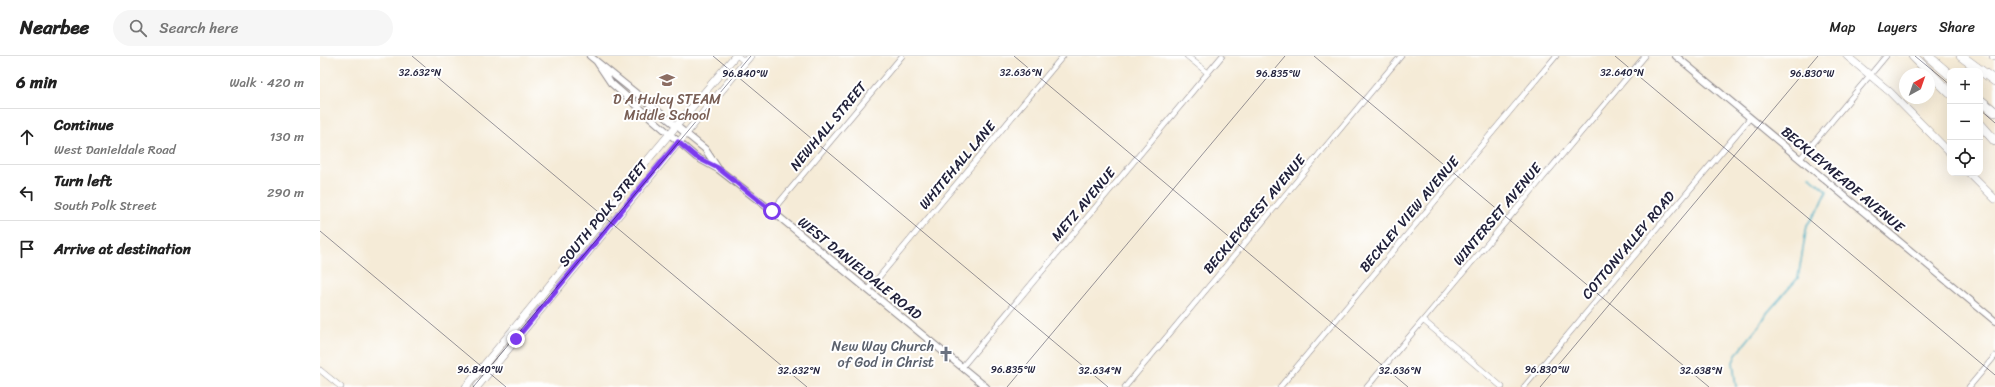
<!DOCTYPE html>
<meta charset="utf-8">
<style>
body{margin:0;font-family:Sriracha,sans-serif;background:#f6f6f6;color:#222}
.controls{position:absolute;right:12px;top:12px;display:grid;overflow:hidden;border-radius:8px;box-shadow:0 4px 16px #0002}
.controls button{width:36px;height:36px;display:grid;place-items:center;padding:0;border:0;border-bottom:1px solid #e0e0e0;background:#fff;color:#222;font:20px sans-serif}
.compass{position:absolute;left:1579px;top:12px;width:36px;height:36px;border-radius:50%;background:#fff;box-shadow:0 4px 16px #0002;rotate:40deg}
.stop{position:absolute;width:12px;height:12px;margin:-9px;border:3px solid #7c3aed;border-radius:50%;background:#fff}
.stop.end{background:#7c3aed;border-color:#fff;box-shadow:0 1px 4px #0008}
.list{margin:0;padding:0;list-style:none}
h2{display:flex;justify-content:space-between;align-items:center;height:52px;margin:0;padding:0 16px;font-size:17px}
h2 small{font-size:13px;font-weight:400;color:#767676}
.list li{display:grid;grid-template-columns:26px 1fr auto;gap:12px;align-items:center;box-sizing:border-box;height:56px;padding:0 16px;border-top:1px solid #e0e0e0}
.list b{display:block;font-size:15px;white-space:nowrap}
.list p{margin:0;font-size:13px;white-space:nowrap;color:#767676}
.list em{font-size:13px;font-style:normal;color:#767676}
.icon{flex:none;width:22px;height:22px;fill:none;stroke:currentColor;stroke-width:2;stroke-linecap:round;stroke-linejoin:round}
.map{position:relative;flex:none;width:1675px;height:331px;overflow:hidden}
header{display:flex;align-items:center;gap:24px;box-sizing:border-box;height:56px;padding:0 20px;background:#fff;border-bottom:1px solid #e0e0e0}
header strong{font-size:19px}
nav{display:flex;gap:22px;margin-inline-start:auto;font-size:14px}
.search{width:280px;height:36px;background:#f6f6f6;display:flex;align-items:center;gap:10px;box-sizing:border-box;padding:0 14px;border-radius:22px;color:#767676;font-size:15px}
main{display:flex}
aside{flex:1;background:#fff}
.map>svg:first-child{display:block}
</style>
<header>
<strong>Nearbee</strong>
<div class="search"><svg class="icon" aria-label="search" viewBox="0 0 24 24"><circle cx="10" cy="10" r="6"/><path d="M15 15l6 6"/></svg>Search here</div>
<nav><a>Map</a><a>Layers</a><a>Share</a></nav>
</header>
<main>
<aside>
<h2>6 min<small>Walk · 420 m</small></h2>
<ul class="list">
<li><svg class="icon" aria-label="ahead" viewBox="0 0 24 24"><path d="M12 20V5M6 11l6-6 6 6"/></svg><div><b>Continue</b><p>West Danieldale Road</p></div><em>130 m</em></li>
<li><svg class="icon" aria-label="left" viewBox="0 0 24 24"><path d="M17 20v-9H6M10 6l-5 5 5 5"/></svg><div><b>Turn left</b><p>South Polk Street</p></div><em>290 m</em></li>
<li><svg class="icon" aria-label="arrive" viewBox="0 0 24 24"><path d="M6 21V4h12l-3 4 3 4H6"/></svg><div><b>Arrive at destination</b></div></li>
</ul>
</aside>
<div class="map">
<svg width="1675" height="331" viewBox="0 0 1675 331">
<rect width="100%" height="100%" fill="#fff"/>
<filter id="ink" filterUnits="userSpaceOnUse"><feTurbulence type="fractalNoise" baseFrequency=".025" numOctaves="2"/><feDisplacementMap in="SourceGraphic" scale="8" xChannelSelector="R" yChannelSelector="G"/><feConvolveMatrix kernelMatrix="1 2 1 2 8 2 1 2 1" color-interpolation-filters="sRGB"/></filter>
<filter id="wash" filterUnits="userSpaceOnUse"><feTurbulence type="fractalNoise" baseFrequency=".012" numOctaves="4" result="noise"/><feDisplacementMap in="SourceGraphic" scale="16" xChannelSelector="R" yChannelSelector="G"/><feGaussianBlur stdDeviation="0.9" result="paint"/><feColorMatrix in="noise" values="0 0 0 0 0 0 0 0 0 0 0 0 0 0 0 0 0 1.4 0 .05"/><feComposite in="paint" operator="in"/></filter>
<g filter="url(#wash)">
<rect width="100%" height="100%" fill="#f5ebd7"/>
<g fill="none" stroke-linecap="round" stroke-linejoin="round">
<path stroke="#3fa8bf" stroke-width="1.5" d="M1416,331L1413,306L1417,297L1440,269L1447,257L1478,222L1487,169L1500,151L1507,135L1489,120"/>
</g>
</g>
<g filter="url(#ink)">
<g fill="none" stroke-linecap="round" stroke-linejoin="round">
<defs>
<path id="minor" d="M418,0L425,6
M867,0L888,17
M1480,103L1566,0
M452,155L582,0
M549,233L743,0
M1104,265L1182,331
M642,311L902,0
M0,314L21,331
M805,331L1081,0
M960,331L1236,0
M1047,331L1325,0
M1204,331L1430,62
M1649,331L1675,300"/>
<path id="tertiary" d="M270,0L385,93L397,111
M1356,0L1675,265
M277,6L291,27L376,101L398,113L452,155L666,331"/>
<path id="secondary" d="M1527,0L1570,36L1630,97
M1649,117L1675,143
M146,331L278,170L310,125L415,0
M157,331L430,0"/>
<path id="motorway" d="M1593,0L1630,37
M1608,0L1630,19
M1641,0L1675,25
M1674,0H1675
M1660,44L1675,56
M1660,68L1675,85"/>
</defs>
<use href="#minor" stroke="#8c8689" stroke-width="6"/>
<use href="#tertiary" stroke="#8c8689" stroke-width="8"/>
<use href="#secondary" stroke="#8c8689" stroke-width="8"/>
<use href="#motorway" stroke="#8c8689" stroke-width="10"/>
<use href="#minor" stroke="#fff" stroke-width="5"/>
<use href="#tertiary" stroke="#fff" stroke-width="6"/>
<use href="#secondary" stroke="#fff" stroke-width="7"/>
<use href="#motorway" stroke="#fff" stroke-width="9"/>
</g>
</g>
<g fill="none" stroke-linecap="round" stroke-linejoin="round" filter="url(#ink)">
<path stroke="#7c3aed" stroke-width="5" d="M196,283L358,86L376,101L398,112L452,155"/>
</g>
<path fill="none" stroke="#22223b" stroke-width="1" stroke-opacity="0.45" d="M92,0L487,331M393,0L788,331M694,0L1088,331M994,0L1389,331M1295,0L1675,319M1595,0L1630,29M1660,54L1675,67M0,175L186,331M153,331L431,0M687,331L965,0M1220,331L1498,0"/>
<defs>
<symbol id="school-bare" viewBox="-9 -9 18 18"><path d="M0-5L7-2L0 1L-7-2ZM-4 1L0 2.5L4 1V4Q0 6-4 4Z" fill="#8d6e63" stroke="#fff" stroke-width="2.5" paint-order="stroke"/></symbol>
<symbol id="church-bare" viewBox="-9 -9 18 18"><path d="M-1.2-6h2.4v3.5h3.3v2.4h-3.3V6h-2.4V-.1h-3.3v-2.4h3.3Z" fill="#6b7280" stroke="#fff" stroke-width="2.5" paint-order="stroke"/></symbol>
</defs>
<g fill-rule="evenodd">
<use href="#school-bare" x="336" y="13" width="22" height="22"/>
<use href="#church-bare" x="615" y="287" width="22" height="22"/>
</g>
<g text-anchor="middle" stroke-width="4" stroke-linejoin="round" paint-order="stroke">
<g font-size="14" fill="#785e54" stroke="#fff">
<text x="347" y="48">D A Hulcy STEAM<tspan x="347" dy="16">Middle School</tspan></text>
</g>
<g font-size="14" fill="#22223b" stroke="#fff">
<text transform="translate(508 70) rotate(-50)" y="5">NEWHALL STREET</text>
<text transform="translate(637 109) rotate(-50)" y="5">WHITEHALL LANE</text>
<text transform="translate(1523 123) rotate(40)" y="5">BECKLEYMEADE AVENUE</text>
<text transform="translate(763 148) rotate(-50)" y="5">METZ AVENUE</text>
<text transform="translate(283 157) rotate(-51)" y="5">SOUTH POLK STREET</text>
<text transform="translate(934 158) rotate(-50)" y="5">BECKLEYCREST AVENUE</text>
<text transform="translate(1089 158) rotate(-50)" y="5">BECKLEY VIEW AVENUE</text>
<text transform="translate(1177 158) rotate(-50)" y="5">WINTERSET AVENUE</text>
<text transform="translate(1308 189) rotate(-50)" y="5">COTTONVALLEY ROAD</text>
<text transform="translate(540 212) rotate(39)" y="5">WEST DANIELDALE ROAD</text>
</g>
<g font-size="14" fill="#5b616d" stroke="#fff" text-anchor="end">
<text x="614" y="295">New Way Church<tspan x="614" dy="16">of God in Christ</tspan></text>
</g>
</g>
<g font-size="10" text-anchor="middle" fill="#22223b" stroke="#fff" stroke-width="4" stroke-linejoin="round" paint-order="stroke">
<text x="100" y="20">32.632°N</text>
<text x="701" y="20">32.636°N</text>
<text x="1302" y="20">32.640°N</text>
<text x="425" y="21">96.840°W</text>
<text x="958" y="21">96.835°W</text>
<text x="1492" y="21">96.830°W</text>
<text x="160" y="317">96.840°W</text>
<text x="693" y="317">96.835°W</text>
<text x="1227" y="317">96.830°W</text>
<text x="479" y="318">32.632°N</text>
<text x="780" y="318">32.634°N</text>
<text x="1080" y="318">32.636°N</text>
<text x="1381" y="318">32.638°N</text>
</g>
</svg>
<div class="controls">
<button>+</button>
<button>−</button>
<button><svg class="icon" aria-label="locate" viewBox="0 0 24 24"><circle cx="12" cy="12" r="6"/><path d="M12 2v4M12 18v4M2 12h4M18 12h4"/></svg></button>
</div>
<svg class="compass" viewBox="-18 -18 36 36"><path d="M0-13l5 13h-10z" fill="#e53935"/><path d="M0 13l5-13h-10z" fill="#767676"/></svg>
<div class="stop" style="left:452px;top:155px"></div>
<div class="stop end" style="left:196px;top:283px"></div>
</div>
</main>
